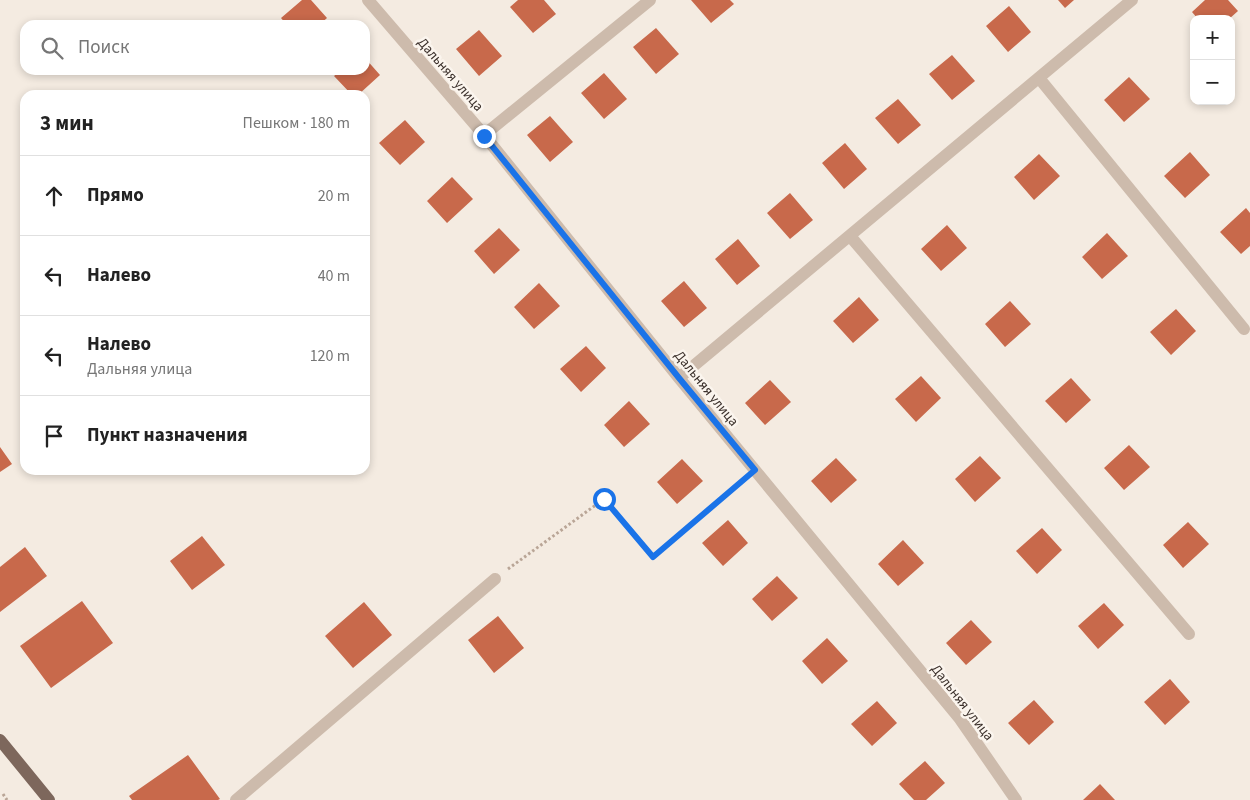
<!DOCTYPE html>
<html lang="ru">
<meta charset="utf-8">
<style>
body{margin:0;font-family:"Source Sans 3",sans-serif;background:#f2f2f2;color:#222}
.controls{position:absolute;right:15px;top:15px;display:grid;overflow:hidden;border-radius:10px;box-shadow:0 2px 8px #0003}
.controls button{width:45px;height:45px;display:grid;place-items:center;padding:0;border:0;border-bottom:1px solid #e0e0e0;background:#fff;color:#222;font:25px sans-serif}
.stop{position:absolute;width:15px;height:15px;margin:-11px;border:4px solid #1a73e8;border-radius:50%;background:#fff}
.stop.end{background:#1a73e8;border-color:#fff;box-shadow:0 1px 5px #0008}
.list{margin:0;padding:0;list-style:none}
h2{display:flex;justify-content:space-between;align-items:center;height:65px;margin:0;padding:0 20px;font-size:21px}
h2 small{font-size:16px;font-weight:400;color:#767676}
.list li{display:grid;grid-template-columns:32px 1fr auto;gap:15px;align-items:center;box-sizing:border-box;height:80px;padding:0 20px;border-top:1px solid #e0e0e0}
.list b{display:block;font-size:19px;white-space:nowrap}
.list p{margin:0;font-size:16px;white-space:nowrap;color:#767676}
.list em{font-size:16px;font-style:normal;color:#767676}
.icon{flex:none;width:28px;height:28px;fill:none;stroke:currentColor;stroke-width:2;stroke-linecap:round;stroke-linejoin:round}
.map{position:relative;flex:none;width:1250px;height:800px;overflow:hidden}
.search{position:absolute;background:#fff;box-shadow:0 2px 8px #0003;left:20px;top:20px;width:350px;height:55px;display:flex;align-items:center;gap:12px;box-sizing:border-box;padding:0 18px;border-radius:15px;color:#767676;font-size:19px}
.panel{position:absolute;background:#fff;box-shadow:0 2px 8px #0003;left:20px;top:90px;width:350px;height:385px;border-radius:15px}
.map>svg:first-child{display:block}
</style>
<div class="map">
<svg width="1250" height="800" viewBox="0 0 1250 800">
<rect width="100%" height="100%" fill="#f4ebe1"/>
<path fill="#c8694b" d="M302,0H311L327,18L319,25H287L281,18Z
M518,0H544L556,14L533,33L510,7Z
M691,0H730L734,4L711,23Z
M1058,0H1074L1065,8Z
M1205,0H1228L1238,11L1229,19H1198L1192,12Z
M1009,6L1031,32L1008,52L986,26Z
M656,28L679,54L656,74L633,47Z
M479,30L502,56L479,76L456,49Z
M952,55L975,81L952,100L929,74Z
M365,58L380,75L358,95H352L334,76L341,70H365Z
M604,73L627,99L604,119L581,93Z
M1129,77L1150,99L1124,122L1104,100Z
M898,99L921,125L898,144L875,118Z
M550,116L573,142L550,162L527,135Z
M405,120L425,142L400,165L379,143Z
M845,143L867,169L844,189L822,163Z
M1190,152L1210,175L1185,198L1164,176Z
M1039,154L1060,176L1034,200L1014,177Z
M452,177L473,199L447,223L427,201Z
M790,193L813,220L790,239L767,213Z
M1246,208L1250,213V246L1241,254L1220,232Z
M947,225L967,248L941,271L921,249Z
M499,228L520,250L494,274L474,251Z
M1107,233L1128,256L1102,279L1082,257Z
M738,239L760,266L737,285L715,259Z
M684,281L707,308L684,327L661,301Z
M539,283L560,306L534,329L514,307Z
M859,297L879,320L853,343L833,321Z
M1010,301L1031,324L1005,347L985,324Z
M1176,309L1196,331L1171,355L1150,332Z
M586,346L606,368L581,392L560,369Z
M921,376L941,398L916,422L895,399Z
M1071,378L1091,400L1066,423L1045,401Z
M770,380L791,402L765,425L745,403Z
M629,401L650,424L624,447L604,425Z
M1129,445L1150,467L1124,490L1104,468Z
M0,447L12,464L0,472Z
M980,456L1001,478L975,502L955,479Z
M836,458L857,480L831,503L811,481Z
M682,459L703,481L677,504L657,482Z
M728,520L748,543L723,566L702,543Z
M1188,522L1209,544L1183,568L1163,545Z
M1042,528L1062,550L1037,574L1016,551Z
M202,536L225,565L192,590L170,561Z
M903,540L924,563L898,586L878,564Z
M25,547L47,576L0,612V567Z
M777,576L798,598L772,621L752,599Z
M82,601L113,643L51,688L20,646Z
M364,602L392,635L353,668L325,636Z
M1104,603L1124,625L1098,649L1078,626Z
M498,616L524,648L494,673L468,640Z
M971,620L992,642L966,665L946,643Z
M827,638L848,661L822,684L802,661Z
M1170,679L1190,702L1165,725L1144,702Z
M1034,700L1054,722L1029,745L1008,723Z
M877,701L897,723L872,746L851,724Z
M188,755L220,799L218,800H132L129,796Z
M925,761L945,783L926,800H914L899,784Z
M1100,784L1115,800H1083Z"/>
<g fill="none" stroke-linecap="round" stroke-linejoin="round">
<path stroke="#b9a596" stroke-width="3" stroke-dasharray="2.5 2.5" stroke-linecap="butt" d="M508,569L604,499L653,557L741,481
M3,794L7,800"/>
<path stroke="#cdbbac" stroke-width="12" d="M368,0L484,135L679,378L960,719L1016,800
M1039,78L1244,329
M484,135L650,0
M850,236L1189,634
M679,378L1132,0
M236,800L495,579"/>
<path stroke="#7d675c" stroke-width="12" d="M0,740L49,800"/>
</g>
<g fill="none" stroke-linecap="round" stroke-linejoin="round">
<path stroke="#1a73e8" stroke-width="6" d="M484,136L679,378L755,470L653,557L604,499"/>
</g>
<g text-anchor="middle" stroke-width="5" stroke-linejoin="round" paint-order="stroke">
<g font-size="14" fill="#3b302b" stroke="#fbf5ee">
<text transform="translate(451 74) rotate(49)" y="5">Дальняя улица</text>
<text transform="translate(707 388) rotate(51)" y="5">Дальняя улица</text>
<text transform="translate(963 702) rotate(52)" y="5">Дальняя улица</text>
</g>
</g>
</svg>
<div class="controls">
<button>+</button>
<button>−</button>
</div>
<div class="stop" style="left:604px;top:499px"></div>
<div class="stop end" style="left:484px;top:136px"></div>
<div class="search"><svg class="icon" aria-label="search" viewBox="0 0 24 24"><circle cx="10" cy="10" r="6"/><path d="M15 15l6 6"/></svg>Поиск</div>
<section class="panel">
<h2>3 мин<small>Пешком · 180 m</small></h2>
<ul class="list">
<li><svg class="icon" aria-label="ahead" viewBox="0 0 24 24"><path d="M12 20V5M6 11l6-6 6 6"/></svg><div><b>Прямо</b></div><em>20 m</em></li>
<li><svg class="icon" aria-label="left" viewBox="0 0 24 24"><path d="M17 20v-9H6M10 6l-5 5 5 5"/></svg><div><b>Налево</b></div><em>40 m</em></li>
<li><svg class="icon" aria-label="left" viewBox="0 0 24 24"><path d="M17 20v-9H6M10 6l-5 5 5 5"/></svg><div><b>Налево</b><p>Дальняя улица</p></div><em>120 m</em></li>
<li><svg class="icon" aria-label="arrive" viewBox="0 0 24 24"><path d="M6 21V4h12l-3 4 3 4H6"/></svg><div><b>Пункт назначения</b></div></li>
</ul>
</section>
</div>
